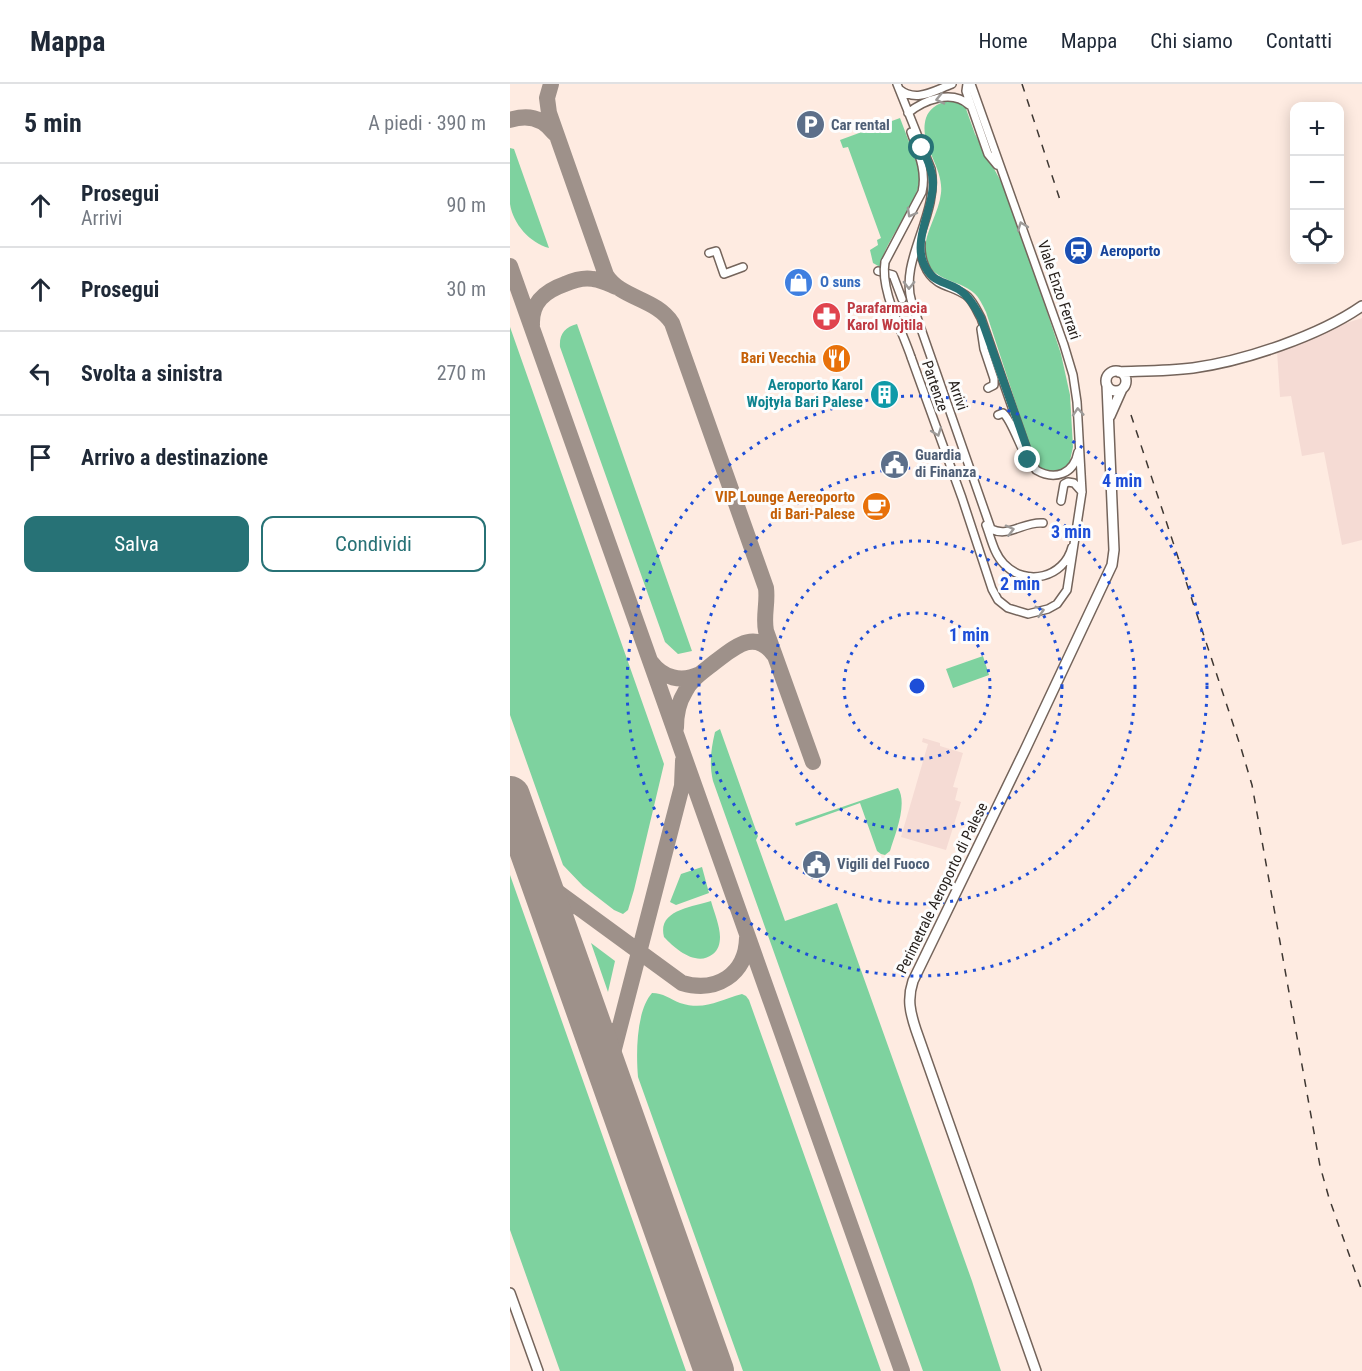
<!DOCTYPE html>
<html lang="it">
<meta charset="utf-8">
<style>
body{margin:0;font-family:"Roboto Condensed",sans-serif;background:#f2f2f3;color:#1f2937}
.controls{position:absolute;right:18px;top:18px;display:grid;overflow:hidden;border-radius:12px;box-shadow:0 3px 15px #0003}
.controls button{width:54px;height:54px;display:grid;place-items:center;padding:0;border:0;border-bottom:2px solid #e0e1e3;background:#fff;color:#1f2937;font:30px sans-serif}
.stop{position:absolute;width:18px;height:18px;margin:-14px;border:4px solid #277276;border-radius:50%;background:#fff}
.stop.end{background:#277276;border-color:#fff;box-shadow:0 2px 6px #0008}
.list{margin:0;padding:0;list-style:none}
h2{display:flex;justify-content:space-between;align-items:center;height:78px;margin:0;padding:0 24px;font-size:26px}
h2 small{font-size:20px;font-weight:400;color:#747a83}
.list li{display:grid;grid-template-columns:39px 1fr auto;gap:18px;align-items:center;box-sizing:border-box;height:84px;padding:0 24px;border-top:2px solid #e0e1e3}
.list b{display:block;font-size:22px;white-space:nowrap}
.list p{margin:0;font-size:20px;white-space:nowrap;color:#747a83}
.list em{font-size:20px;font-style:normal;color:#747a83}
.actions{display:flex;gap:12px;padding:18px 24px}
.actions a{flex:1;padding:14px 0;border:2px solid #277276;border-radius:12px;text-align:center;font-size:21px;color:#277276}
.actions .main{background:#277276;color:#fff}
.icon{flex:none;width:33px;height:33px;fill:none;stroke:currentColor;stroke-width:2;stroke-linecap:round;stroke-linejoin:round}
.map{position:relative;flex:none;width:852px;height:1287px;overflow:hidden}
header{display:flex;align-items:center;gap:36px;box-sizing:border-box;height:84px;padding:0 30px;background:#fff;border-bottom:2px solid #e0e1e3}
header strong{font-size:28px}
nav{display:flex;gap:33px;margin-inline-start:auto;font-size:21px}
main{display:flex}
aside{flex:1;background:#fff}
.map>svg:first-child{display:block}
</style>
<header>
<strong>Mappa</strong>
<nav><a>Home</a><a>Mappa</a><a>Chi siamo</a><a>Contatti</a></nav>
</header>
<main>
<aside>
<h2>5 min<small>A piedi · 390 m</small></h2>
<ul class="list">
<li><svg class="icon" aria-label="ahead" viewBox="0 0 24 24"><path d="M12 20V5M6 11l6-6 6 6"/></svg><div><b>Prosegui</b><p>Arrivi</p></div><em>90 m</em></li>
<li><svg class="icon" aria-label="ahead" viewBox="0 0 24 24"><path d="M12 20V5M6 11l6-6 6 6"/></svg><div><b>Prosegui</b></div><em>30 m</em></li>
<li><svg class="icon" aria-label="left" viewBox="0 0 24 24"><path d="M17 20v-9H6M10 6l-5 5 5 5"/></svg><div><b>Svolta a sinistra</b></div><em>270 m</em></li>
<li><svg class="icon" aria-label="arrive" viewBox="0 0 24 24"><path d="M6 21V4h12l-3 4 3 4H6"/></svg><div><b>Arrivo a destinazione</b></div></li>
</ul>
<div class="actions"><a class="main">Salva</a><a>Condividi</a></div>
</aside>
<div class="map">
<svg width="852" height="1287" viewBox="0 0 852 1287">
<rect width="100%" height="100%" fill="#feebe1"/>
<path fill="#f5dbd4" d="M852,234V456L832,461L814,368L792,372L781,312L770,313L767,267L818,245Z
M413,654L430,659V662L453,669L443,703L448,704L445,716L451,718L436,766L391,753L418,660L412,658Z"/>
<path fill="#7ed29f" d="M436,17H446L455,22L465,50L494,103L502,121L551,270L560,311L563,363L559,381L546,389L530,385L525,378L476,228C473,222 469,213 464,209C450,196 423,197 416,176C410,154 429,131 431,109C434,83 408,60 416,34C419,25 427,20 436,17Z
M390,34L410,87C411,123 377,149 370,183L363,179L360,166L368,161L367,156L371,154L338,63L333,64L330,56Z
M0,64L4,65L39,164C20,159 3,140 0,120C0,103 0,82 0,64Z
M67,240L182,567L168,570L155,558L50,263C49,250 55,243 67,240Z
M0,243L154,680L124,806L118,826L113,830L104,826L73,802L53,781L0,631Z
M473,572L479,591L443,604L436,585Z
M210,645L248,752L246,756L275,837L327,819L462,1197L491,1287H413L203,697C199,680 201,665 205,648Z
M388,704C398,720 385,750 380,767L375,771L371,770L367,767L350,719L286,742L285,739Z
M192,783L199,809L166,821L160,818L171,790Z
M0,791L176,1287H50L0,1146Z
M201,817C204,828 210,842 210,853C210,860 208,866 203,870C187,883 166,866 154,853C147,826 182,823 201,817Z
M81,859L105,877L98,908Z
M142,909C153,909 160,915 170,919C195,927 209,916 232,910L236,912L239,916L371,1287H233L128,993C126,970 126,927 142,909Z"/>
<g fill="none" stroke-linecap="round" stroke-linejoin="round">
<path stroke="#9e918a" stroke-width="16" d="M41,0L37,14L39,29L96,191C111,215 146,214 162,239L256,504C258,519 253,532 256,547L303,678
M0,36C18,30 33,34 44,49
M0,182L392,1287
M22,241C21,218 35,207 55,200C64,196 73,193 83,195C92,196 99,200 106,203
M141,578C153,594 171,599 190,590
M166,644C166,631 168,619 175,608C181,595 194,587 205,578C224,564 245,544 264,571
M25,781L30,792L42,804L172,899C206,909 236,891 237,854
M46,840C46,827 51,822 65,822
M81,941L90,951L98,952L109,944
M102,1000L100,980L103,969L172,702L173,677"/>
<path stroke="#9e918a" stroke-width="40" d="M0,712L204,1287"/>
<defs>
<path id="street" d="M387,0L421,85C430,131 388,176 402,219L481,445C499,454 514,437 533,439
M457,0L456,7L478,70L487,81
M389,5C406,19 423,7 442,0
M398,29C414,16 442,5 459,21
M411,159C410,173 415,190 428,198C438,204 449,205 458,213C464,219 467,227 471,234L519,372L526,386C545,397 564,390 568,368
M199,169L206,167L214,190L233,183
M375,178L412,108C417,87 408,68 401,48
M368,187L383,191L392,215
M471,245L474,265L484,295V301L478,304
M401,273L452,414L482,505L488,516L498,524L518,530L538,525L547,520L557,506L572,408L567,318L563,291L554,261L461,0
M488,331L493,329C501,335 510,363 517,374
M551,417L554,400L558,398L564,399L572,408
M476,441C481,454 484,470 494,480C516,503 554,494 562,463"/>
<path id="secondary" d="M596 297a10 10 0 1 1 20 0a10 10 0 1 1-20 0Z
M609,288C633,287 658,287 683,284C734,277 809,252 852,222
M600,332L612,305
M0,1209L28,1287
M526,1287L406,946C400,928 397,915 403,897L515,666L602,481L604,466L597,301"/>
</defs>
<use href="#street" stroke="#74645b" stroke-width="10"/>
<use href="#secondary" stroke="#74645b" stroke-width="12"/>
<use href="#street" stroke="#fff" stroke-width="7"/>
<use href="#secondary" stroke="#fff" stroke-width="9"/>
<path stroke="#3e3732" stroke-width="1.5" stroke-dasharray="8 8" stroke-linecap="butt" d="M512,0L551,119
M621,331L731,664L742,701L810,1082L819,1114L852,1207"/>
<defs>
<path id="street-bridge" d="M375,178C370,206 392,246 401,273"/>
</defs>
<use href="#street-bridge" stroke="#74645b" stroke-width="10" stroke-linecap="butt"/>
<use href="#street-bridge" stroke="#fff" stroke-width="7"/>
</g>
<defs><path id="oneway-chevron" d="M-2-3.5L2.5 0L-2 3.5" fill="none" stroke-width="1.6" stroke-linecap="round" stroke-linejoin="round" transform="scale(1.5)"/></defs>
<g stroke="#9d9a98">
<use href="#oneway-chevron" transform="translate(430 15) rotate(167)"/>
<use href="#oneway-chevron" transform="translate(401 129) rotate(119)"/>
<use href="#oneway-chevron" transform="translate(512 142) rotate(-110)"/>
<use href="#oneway-chevron" transform="translate(399 201) rotate(91)"/>
<use href="#oneway-chevron" transform="translate(568 328) rotate(-94)"/>
<use href="#oneway-chevron" transform="translate(427 348) rotate(70)"/>
<use href="#oneway-chevron" transform="translate(500 446) rotate(-14)"/>
<use href="#oneway-chevron" transform="translate(530 527) rotate(-16)"/>
</g>
<g fill="none" stroke-linecap="round" stroke-linejoin="round">
<path stroke="#277276" stroke-width="8" d="M412,64C417,75 423,87 423,100C423,123 404,155 413,178C421,198 431,196 448,205C459,212 465,223 471,234L523,381L518,376"/>
</g>
<g fill="none" stroke="#1d4ed8" stroke-width="3" stroke-dasharray="3 6">
<circle cx="407" cy="602" r="73"/>
<circle cx="407" cy="602" r="145"/>
<circle cx="407" cy="602" r="218"/>
<circle cx="407" cy="602" r="290"/>
</g>
<defs>
<symbol id="parking-disc" viewBox="-11 -11 22 22"><circle r="9.5" fill="#5c6f8a" stroke="#fdfdfd"/><path d="M-3.5-5.5H1a3.5 3.5 0 0 1 0 7H-1V5.5H-3.5ZM-1-3.4V-.6H.8a1.4 1.4 0 0 0 0-2.8Z" fill="#fff"/></symbol>
<symbol id="station-disc" viewBox="-11 -11 22 22"><circle r="9.5" fill="#1a4fb4" stroke="#fdfdfd"/><path d="M-3-6H3Q5-6 5-4V2Q5 4 3 4L4.5 6H3L1.5 4h-3L-3 6H-4.5L-3 4Q-5 4-5 2V-4Q-5-6-3-6ZM-3.5-4v3h7v-3ZM-3.5 1v1.5H-2V1ZM2 1v1.5H3.5V1Z" fill="#fff"/></symbol>
<symbol id="shop-disc" viewBox="-11 -11 22 22"><circle r="9.5" fill="#3f7fe0" stroke="#fdfdfd"/><path d="M-5-2.5h2.3a2.7 3.5 0 0 1 5.4 0H5L5.5 6h-11ZM-1.5-2.5h3a1.5 2.3 0 0 0-3 0Z" fill="#fff"/></symbol>
<symbol id="pharmacy-disc" viewBox="-11 -11 22 22"><circle r="9.5" fill="#e0444e" stroke="#fdfdfd"/><path d="M-2-6h4v4h4v4h-4v4h-4v-4h-4v-4h4Z" fill="#fff"/></symbol>
<symbol id="restaurant-disc" viewBox="-11 -11 22 22"><circle r="9.5" fill="#e8710a" stroke="#fdfdfd"/><path d="M-5-6h1v4h1v-4h1v4h1v-4h1v5L-1.5 .5V6h-2V.5L-5-1ZM5-6V6H3V1.5H1.5Q1.5-4 5-6Z" fill="#fff"/></symbol>
<symbol id="building-disc" viewBox="-11 -11 22 22"><circle r="9.5" fill="#0f9aa8" stroke="#fdfdfd"/><path d="M-4-6H4V6H1V3H-1V6H-4ZM-2.5-4.3h1.7v1.8h-1.7ZM.8-4.3h1.7v1.8H.8ZM-2.5-1h1.7V.8h-1.7ZM.8-1h1.7V.8H.8Z" fill="#fff"/></symbol>
<symbol id="civic-disc" viewBox="-11 -11 22 22"><circle r="9.5" fill="#5c6f8a" stroke="#fdfdfd"/><path d="M-.6-6.5H3V-4.5H.6V-3L4-1V1h2V6H-6V1h2V-1L-.6-3ZM-1.2 2.5V6h2.4V2.5Z" fill="#fff"/></symbol>
<symbol id="cafe-disc" viewBox="-11 -11 22 22"><circle r="9.5" fill="#e8710a" stroke="#fdfdfd"/><path d="M-5.5-4.5H6V0H3Q3 3.5 0 3.5H-2.5Q-5.5 3.5-5.5 0ZM3-3.2v2h1.7v-2ZM-6 4.5H4V6H-6Z" fill="#fff"/></symbol>
</defs>
<g fill-rule="evenodd">
<use href="#parking-disc" x="284" y="24" width="33" height="33"/>
<use href="#station-disc" x="552" y="150" width="33" height="33"/>
<use href="#shop-disc" x="272" y="182" width="33" height="33"/>
<use href="#pharmacy-disc" x="300" y="216" width="33" height="33"/>
<use href="#restaurant-disc" x="310" y="258" width="33" height="33"/>
<use href="#building-disc" x="358" y="294" width="33" height="33"/>
<use href="#civic-disc" x="368" y="364" width="33" height="33"/>
<use href="#cafe-disc" x="350" y="406" width="33" height="33"/>
<use href="#civic-disc" x="290" y="764" width="33" height="33"/>
</g>
<g text-anchor="middle" stroke-width="6" stroke-linejoin="round" paint-order="stroke">
<g font-size="15" font-weight="bold" fill="#4e5e75" stroke="#fdfdfd" text-anchor="start">
<text x="321" y="46">Car rental</text>
<text x="405" y="376">Guardia<tspan x="405" dy="17">di Finanza</tspan></text>
<text x="327" y="785">Vigili del Fuoco</text>
</g>
<g font-size="15" font-weight="bold" fill="#164399" stroke="#fdfdfd" text-anchor="start">
<text x="590" y="172">Aeroporto</text>
</g>
<g font-size="15" font-weight="bold" fill="#366cbe" stroke="#fdfdfd" text-anchor="start">
<text x="310" y="203">O suns</text>
</g>
<g font-size="15" fill="#251f1b" stroke="#fdfdfd">
<text transform="translate(549 206) rotate(71)" y="5">Viale Enzo Ferrari</text>
<text transform="translate(425 302) rotate(71)" y="5">Partenze</text>
<text transform="translate(448 311) rotate(71)" y="5">Arrivi</text>
<text transform="translate(432 804) rotate(-64)" y="5">Perimetrale Aeroporto di Palese</text>
</g>
<g font-size="15" font-weight="bold" fill="#be3a42" stroke="#fdfdfd" text-anchor="start">
<text x="337" y="229">Parafarmacia<tspan x="337" dy="17">Karol Wojtila</tspan></text>
</g>
<g font-size="15" font-weight="bold" fill="#c56008" stroke="#fdfdfd" text-anchor="end">
<text x="306" y="279">Bari Vecchia</text>
<text x="345" y="418">VIP Lounge Aereoporto<tspan x="345" dy="17">di Bari-Palese</tspan></text>
</g>
<g font-size="15" font-weight="bold" fill="#0d838f" stroke="#fdfdfd" text-anchor="end">
<text x="353" y="306">Aeroporto Karol<tspan x="353" dy="17">Wojtyła Bari Palese</tspan></text>
</g>
</g>
<circle cx="407" cy="602" r="9" fill="#1d4ed8" stroke="#fdfdfd" stroke-width="3"/>
<g font-size="18" text-anchor="middle" font-weight="bold" fill="#1d4ed8" stroke="#fdfdfd" stroke-width="6" stroke-linejoin="round" paint-order="stroke">
<text x="612" y="403">4 min</text>
<text x="561" y="454">3 min</text>
<text x="510" y="506">2 min</text>
<text x="459" y="557">1 min</text>
</g>
</svg>
<div class="controls">
<button>+</button>
<button>−</button>
<button><svg class="icon" aria-label="locate" viewBox="0 0 24 24"><circle cx="12" cy="12" r="6"/><path d="M12 2v4M12 18v4M2 12h4M18 12h4"/></svg></button>
</div>
<div class="stop" style="left:412px;top:64px"></div>
<div class="stop end" style="left:518px;top:376px"></div>
</div>
</main>
